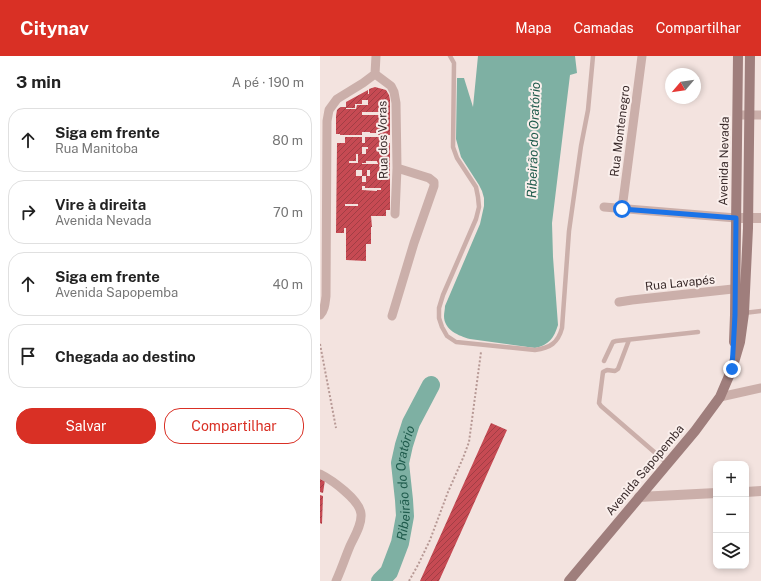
<!DOCTYPE html>
<html lang="pt">
<meta charset="utf-8">
<style>
body{margin:0;font-family:"Public Sans",sans-serif;background:#f6f6f6;color:#222}
.controls{position:absolute;right:12px;bottom:12px;display:grid;overflow:hidden;border-radius:8px;box-shadow:0 2px 6px #0003}
.controls button{width:36px;height:36px;display:grid;place-items:center;padding:0;border:0;border-bottom:1px solid #e0e0e0;background:#fff;color:#222;font:20px sans-serif}
.compass{position:absolute;left:345px;top:12px;width:36px;height:36px;border-radius:50%;background:#fff;box-shadow:0 2px 6px #0003;rotate:241deg}
.stop{position:absolute;width:12px;height:12px;margin:-9px;border:3px solid #1a73e8;border-radius:50%;background:#fff}
.stop.end{background:#1a73e8;border-color:#fff;box-shadow:0 1px 4px #0008}
.list{margin:0;padding:0;list-style:none}
h2{display:flex;justify-content:space-between;align-items:center;height:52px;margin:0;padding:0 16px;font-size:17px}
h2 small{font-size:13px;font-weight:400;color:#767676}
.list li{display:grid;grid-template-columns:26px 1fr auto;gap:12px;align-items:center;box-sizing:border-box;height:64px;margin:0 8px 8px;padding:0 8px;border:1px solid #e0e0e0;border-radius:16px}
.list b{display:block;font-size:15px;white-space:nowrap}
.list p{margin:0;font-size:13px;white-space:nowrap;color:#767676}
.list em{font-size:13px;font-style:normal;color:#767676}
.actions{display:flex;gap:8px;padding:12px 16px}
.actions a{flex:1;padding:9px 0;border:1px solid #d93025;border-radius:16px;text-align:center;font-size:14px;color:#d93025}
.actions .main{background:#d93025;color:#fff}
.icon{flex:none;width:22px;height:22px;fill:none;stroke:currentColor;stroke-width:2;stroke-linecap:round;stroke-linejoin:round}
.map{position:relative;flex:none;width:441px;height:525px;overflow:hidden}
header{display:flex;align-items:center;gap:24px;box-sizing:border-box;height:56px;padding:0 20px;background:#d93025;color:#fff}
header strong{font-size:19px}
nav{display:flex;gap:22px;margin-inline-start:auto;font-size:14px}
main{display:flex}
aside{flex:1;background:#fff}
.map>svg:first-child{display:block}
</style>
<header>
<strong>Citynav</strong>
<nav><a>Mapa</a><a>Camadas</a><a>Compartilhar</a></nav>
</header>
<main>
<aside>
<h2>3 min<small>A pé · 190 m</small></h2>
<ul class="list">
<li><svg class="icon" aria-label="ahead" viewBox="0 0 24 24"><path d="M12 20V5M6 11l6-6 6 6"/></svg><div><b>Siga em frente</b><p>Rua Manitoba</p></div><em>80 m</em></li>
<li><svg class="icon" aria-label="right" viewBox="0 0 24 24"><path d="M7 20v-9h11M14 6l5 5-5 5"/></svg><div><b>Vire à direita</b><p>Avenida Nevada</p></div><em>70 m</em></li>
<li><svg class="icon" aria-label="ahead" viewBox="0 0 24 24"><path d="M12 20V5M6 11l6-6 6 6"/></svg><div><b>Siga em frente</b><p>Avenida Sapopemba</p></div><em>40 m</em></li>
<li><svg class="icon" aria-label="arrive" viewBox="0 0 24 24"><path d="M6 21V4h12l-3 4 3 4H6"/></svg><div><b>Chegada ao destino</b></div></li>
</ul>
<div class="actions"><a class="main">Salvar</a><a>Compartilhar</a></div>
</aside>
<div class="map">
<svg width="441" height="525" viewBox="0 0 441 525">
<defs>
<pattern id="building-hatch" width="6" height="6" patternUnits="userSpaceOnUse"><rect width="6" height="6" fill="#c64a53"/><path d="M-1 1l2-2M0 6l6-6M5 7l2-2" fill="none" stroke="#a23e45"/></pattern>
</defs>
<rect width="100%" height="100%" fill="#f3e3df"/>
<path fill="#7eb0a3" d="M158,0H255L257,17L250,19L232,167L233,201L238,269C234,282 229,289 215,292L150,283C139,280 124,274 124,260C124,257 125,253 125,250L160,168L164,150V142L162,135L159,129L141,101L136,83L137,22H144L153,51Z"/>
<g fill="none" stroke-linecap="round" stroke-linejoin="round">
<path stroke="#7eb0a3" stroke-width="18" id="s1" d="M60,525L69,516L80,487L85,460L84,444L80,407L84,389L91,367L111,329"/>
</g>
<path fill="url(#building-hatch)" fill-rule="evenodd" d="M55,31L66,34L69,39L70,44V79H58V77H50V76H42V79H20V78H16V60L17,54L19,52L21,51H26V53H36L37,49H48V44H42V48H35V52H26V46L48,34V38H49V33ZM42,56H59V57H60V59H42Z
M25,81H42V87H45V81H61V87H70V154H66V160H51L52,171H51V188H46V205L26,204V172H24V177H16L17,87H25ZM42,91H48V93H46V98H42ZM36,98H38V107H29V105H36ZM46,105H57V107L58,106V108H42V107H46ZM36,114H42V120H47V114H50V120H46V126H42V120H36ZM42,130H45V132H61V134H57V135L42,134ZM25,148H38V150H25Z
M171,367L187,374L119,525H100Z
M0,423L5,424L3,437L0,436Z
M0,439L3,440L2,468L0,467Z"/>
<g fill="none" stroke-linecap="round" stroke-linejoin="round">
<path stroke="#b79995" stroke-width="2" stroke-dasharray="2 2" stroke-linecap="butt" d="M0,288L16,372
M89,525L98,509L110,484L128,436L143,402L149,386L161,296"/>
<path stroke="#cbafaa" stroke-width="4.5" d="M130,0L134,7L133,91L137,102L156,131L158,141L159,151L156,163L123,239L119,252V262L122,271L127,280L136,286L215,294C230,292 238,287 242,272L249,175L261,90L268,54L273,0
M424,257L441,255
M309,284L298,313L295,315L287,314L283,316L279,347L281,350L347,407
M284,305L292,288L293,286L296,285L378,276"/>
<path stroke="#cbafaa" stroke-width="9" d="M55,18L71,30L74,36L76,47L77,112L75,158
M418,59H441
M284,151L416,162
M302,153L322,0
M299,246L312,244L422,232
M0,259C5,254 5,247 6,240L7,65L9,54L17,43L43,27L55,18L56,0
M72,260L94,187L114,130V126L109,122L77,112
M400,341L441,332
M0,418C12,424 40,444 41,458C42,469 34,481 30,490C25,502 21,514 16,525"/>
<path stroke="#cbafaa" stroke-width="10" d="M416,162H441
M426,436L441,435
M319,441L396,437"/>
<path stroke="#9f7e7c" stroke-width="10" d="M414,286L415,259L418,0
M249,525L375,375L400,341L412,313L420,286L424,257L428,172L430,0"/>
</g>
<g fill="none" stroke-linecap="round" stroke-linejoin="round">
<path stroke="#1a73e8" stroke-width="5" d="M302,153L416,162L415,259L412,313"/>
</g>
<g text-anchor="middle" stroke-width="4" stroke-linejoin="round" paint-order="stroke">
<g font-size="12" fill="#392a2a" stroke="#faefec">
<text transform="translate(300 75) rotate(-83)" y="4">Rua Montenegro</text>
<text transform="translate(63 84) rotate(-91)" y="4">Rua dos Voras</text>
<text transform="translate(404 105) rotate(-89)" y="4">Avenida Nevada</text>
<text transform="translate(360 227) rotate(-6)" y="4">Rua Lavapés</text>
<text transform="translate(325 414) rotate(-50)" y="4">Avenida Sapopemba</text>
</g>
<g font-size="13" font-style="italic" fill="#1f5b4c" stroke="#faefec">
<text transform="translate(213 84) rotate(-88)" y="5">Ribeirão do Oratório</text>
<text dy="5" stroke="none"><textPath href="#s1" startOffset="105">Ribeirão do Oratório</textPath></text>
</g>
</g>
</svg>
<div class="controls">
<button>+</button>
<button>−</button>
<button><svg class="icon" aria-label="layers" viewBox="0 0 24 24"><path d="M12 4l9 5-9 5-9-5zM3 14l9 5 9-5"/></svg></button>
</div>
<svg class="compass" viewBox="-18 -18 36 36"><path d="M0-13l5 13h-10z" fill="#e53935"/><path d="M0 13l5-13h-10z" fill="#767676"/></svg>
<div class="stop" style="left:302px;top:153px"></div>
<div class="stop end" style="left:412px;top:313px"></div>
</div>
</main>
